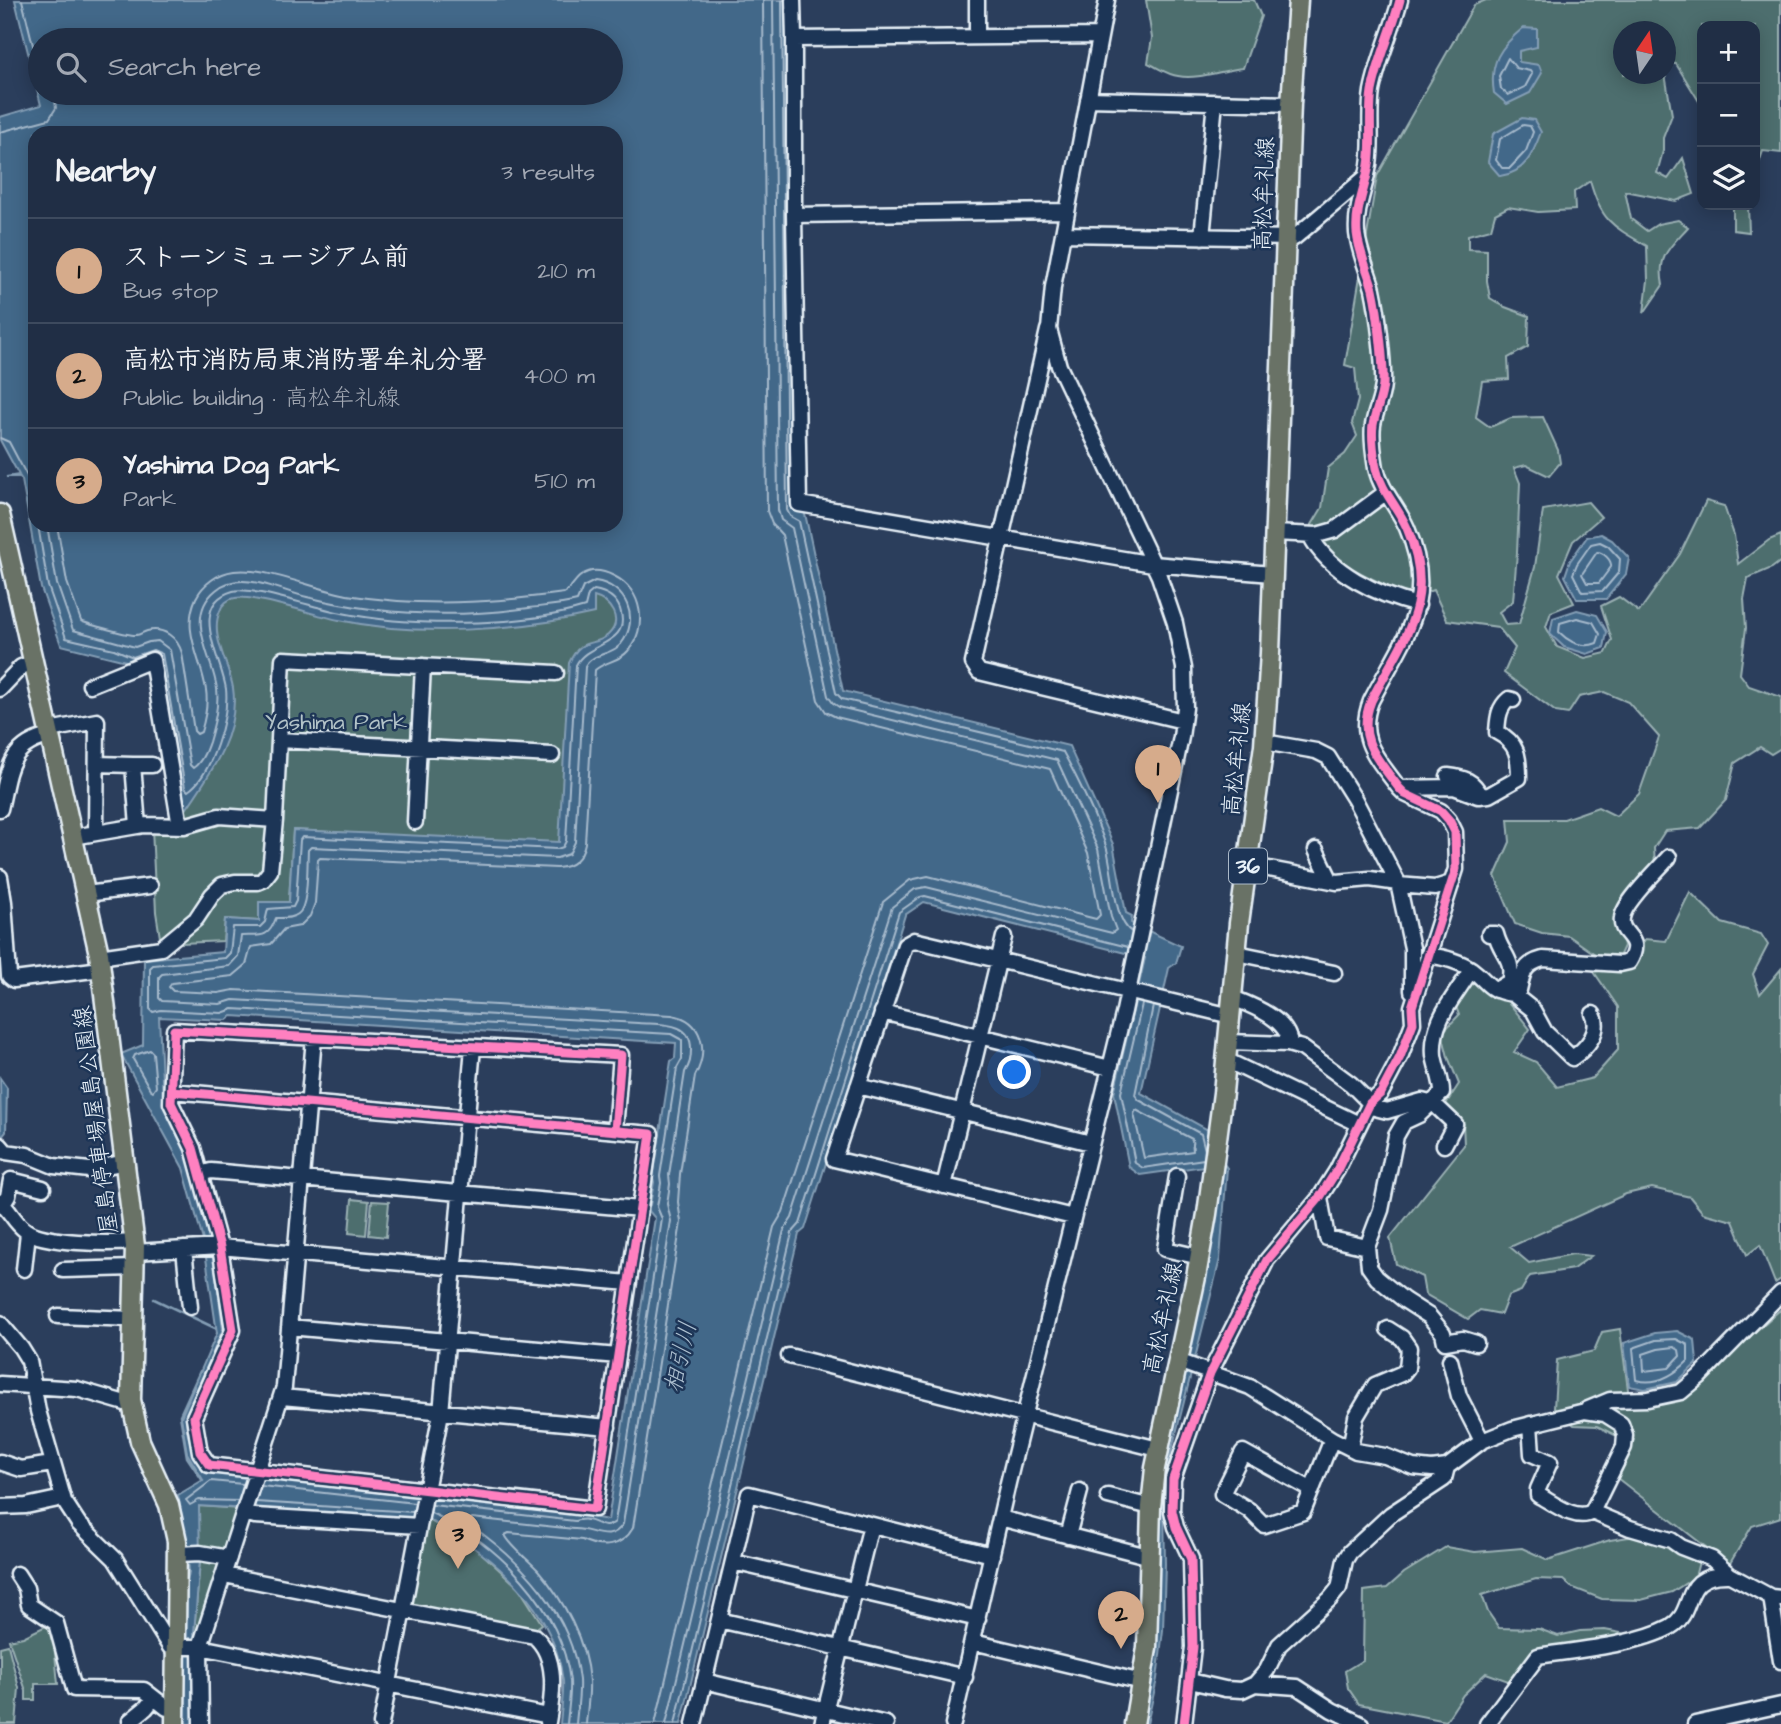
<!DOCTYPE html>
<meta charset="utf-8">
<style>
body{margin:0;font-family:"Architects Daughter","Klee One",sans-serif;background:#28364c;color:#f1f3f6}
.controls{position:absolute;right:21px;top:21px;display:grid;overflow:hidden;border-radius:14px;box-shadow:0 4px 18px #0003}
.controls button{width:63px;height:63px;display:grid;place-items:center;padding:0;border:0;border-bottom:2px solid #3d4a5e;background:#202e45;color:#f1f3f6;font:35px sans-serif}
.compass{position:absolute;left:1613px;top:21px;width:63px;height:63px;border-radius:50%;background:#202e45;box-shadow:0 4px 18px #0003;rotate:13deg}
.you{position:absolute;left:1015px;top:1073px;width:24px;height:24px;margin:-18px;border:5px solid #fff;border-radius:50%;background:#1a73e8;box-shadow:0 0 0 10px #1a73e833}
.badge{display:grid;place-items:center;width:46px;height:46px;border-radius:50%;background:#d6ab8b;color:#111;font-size:23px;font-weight:700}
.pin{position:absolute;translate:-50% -58px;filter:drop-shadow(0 2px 4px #0008)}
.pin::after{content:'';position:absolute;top:37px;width:24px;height:21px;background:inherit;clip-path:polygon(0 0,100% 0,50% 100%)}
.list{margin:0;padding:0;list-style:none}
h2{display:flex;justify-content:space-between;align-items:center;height:91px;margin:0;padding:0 28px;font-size:30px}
h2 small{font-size:23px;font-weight:400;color:#a2a8b3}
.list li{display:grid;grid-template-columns:46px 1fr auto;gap:21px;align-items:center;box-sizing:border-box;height:105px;padding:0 28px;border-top:2px solid #3d4a5e}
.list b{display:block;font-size:26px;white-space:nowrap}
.list p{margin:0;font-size:23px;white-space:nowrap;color:#a2a8b3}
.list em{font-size:23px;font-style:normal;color:#a2a8b3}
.icon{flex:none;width:38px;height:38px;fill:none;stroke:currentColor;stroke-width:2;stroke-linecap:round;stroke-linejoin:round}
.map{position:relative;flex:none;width:1781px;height:1724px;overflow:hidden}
.search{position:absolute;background:#202e45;box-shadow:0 4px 18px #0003;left:28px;top:28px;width:595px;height:77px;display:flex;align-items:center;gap:18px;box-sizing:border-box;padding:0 24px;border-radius:38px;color:#a2a8b3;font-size:26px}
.panel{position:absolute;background:#202e45;box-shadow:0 4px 18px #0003;left:28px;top:126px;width:595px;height:406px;border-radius:21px}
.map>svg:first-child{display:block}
</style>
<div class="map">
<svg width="1781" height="1724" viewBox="0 0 1781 1724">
<rect width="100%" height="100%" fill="#2b3e5c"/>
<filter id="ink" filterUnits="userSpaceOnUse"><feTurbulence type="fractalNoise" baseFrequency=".0143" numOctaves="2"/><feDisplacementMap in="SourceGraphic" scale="14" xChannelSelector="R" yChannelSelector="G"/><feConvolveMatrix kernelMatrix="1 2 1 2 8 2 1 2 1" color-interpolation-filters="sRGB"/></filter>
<g filter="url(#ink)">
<path fill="#4d6e6e" stroke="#9ab0b3" stroke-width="2" d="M1146,0H1254L1261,16L1243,68C1222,70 1198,80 1178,76C1168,75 1157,67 1148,63L1152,38Z
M1486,0H1781V153L1763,151L1755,175V26H1702V106L1676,64L1666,63V32H1624V74H1665L1672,115L1663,138V151L1657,173L1668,179L1683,158L1694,194L1676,201L1625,191L1631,219L1647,231L1658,224L1678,220L1688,227C1670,247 1657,256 1663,285L1644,313L1648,280L1647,246C1612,226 1601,221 1590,181L1574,192L1575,210L1538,212L1508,207L1495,214L1491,229L1468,235V249L1487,250V281L1490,298L1505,307L1529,316L1528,347L1508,358L1509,379L1482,381L1476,417L1490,427L1511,418L1543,417L1558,450L1560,463L1549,476L1526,465L1514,468L1520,483L1517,553L1513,601L1499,612L1506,625L1519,624L1535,567L1543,510L1588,502L1601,517L1573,541L1559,574L1574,603L1551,612L1546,627L1557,647L1585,658L1606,653L1612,640L1601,606L1619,597L1639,612L1680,554L1706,501L1724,506L1734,535L1738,564L1769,540L1781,535V561L1772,568L1748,578L1744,599L1746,628L1740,674L1749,686L1781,697V748L1771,754L1760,747L1735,763L1726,800L1700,828L1665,831L1654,848L1655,866L1618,914L1624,946L1619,957L1595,954L1569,936L1542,933L1515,924L1495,876L1510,842L1508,819H1564L1598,807L1616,816L1639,794L1659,737L1628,702L1604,692L1579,697L1568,714L1556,712L1504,673L1515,648L1498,627L1447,620L1433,590L1412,597C1374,580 1334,565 1310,528L1322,508L1328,468L1345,454L1357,436L1352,423L1358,400L1355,368L1345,365L1377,176L1474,5Z
M1733,205H1748L1749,232L1733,230Z
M228,590L593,595L611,604L617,621L561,844L293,830L289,902L259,921L225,919L223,941L161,944L156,912L152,828L181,824L203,634Z
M1690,892L1722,923L1761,934L1768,945L1753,974L1760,994L1781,969V1279L1775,1283L1760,1245L1747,1255L1733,1221L1703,1213L1690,1197L1652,1188L1626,1194L1510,1247L1529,1263L1573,1254L1591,1256L1573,1269L1530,1276L1521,1291L1508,1296L1501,1314L1480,1310L1468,1319L1425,1294L1422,1277L1396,1264L1390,1238L1464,1145L1463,1122L1444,1107L1459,1084L1448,1057L1442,1033L1459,1015L1454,1001L1473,978L1505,998L1530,1029L1514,1052L1536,1062L1557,1087L1593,1078L1618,1050V1007L1594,972C1624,967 1633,968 1645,939L1666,941Z
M352,1199L369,1201L366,1235L349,1233Z
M372,1201L389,1202L386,1237L369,1235Z
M1781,1309V1517L1752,1526L1729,1565L1617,1478L1634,1440L1617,1436L1597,1426L1574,1425L1554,1408L1557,1360L1594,1351L1602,1332L1620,1329L1630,1405L1668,1401L1712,1370Z
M199,1506L239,1509L224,1553L198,1549Z
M427,1519L477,1549L519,1588L542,1624L538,1627L540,1634L415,1609L411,1603Z
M1635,1536L1668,1544L1700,1558L1695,1577L1672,1592L1641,1600L1602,1599L1571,1587L1563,1580L1536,1579L1482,1595L1488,1612L1499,1628L1539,1629L1558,1636L1580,1631L1605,1630L1626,1634L1559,1649L1511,1682L1486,1673L1463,1695L1446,1721L1359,1704L1348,1688L1345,1671L1363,1660L1364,1591L1387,1588L1404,1573L1446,1547L1475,1552L1522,1548L1548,1560L1610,1540Z
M200,1560L220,1564L198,1634L194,1633Z
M52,1623L58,1684H35V1700H26V1691L9,1640L23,1637Z
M8,1645L19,1688L16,1724H0V1647Z"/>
<path fill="#426789" stroke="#849eb5" stroke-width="2" fill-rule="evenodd" d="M15,0H789L794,510L804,512L806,518L843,691L1069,746L1113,844L1126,913L1132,916L1131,923L1181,946L1176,963L1169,968L1141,1093L1210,1131L1209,1143L1227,1168L1220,1259L1168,1465L1164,1507L1165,1564L1163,1630L1157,1679L1147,1724H1139L1156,1506L1184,1364L1207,1273L1216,1180L1204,1166L1140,1175L1129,1167L1114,1093L1145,958L924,902L905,915L805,1229L799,1234L681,1724H560C561,1710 564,1695 563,1681C554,1606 491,1554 430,1520L199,1506L200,1560L194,1633L197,1724H183V1604L189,1572L187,1545L178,1495L203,1480L187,1453L181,1417L217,1333L204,1244L183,1168L121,1054L143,1045L144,959L223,952L225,919L259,921V902H289L293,830L559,842L569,663C582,635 593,648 608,635C624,620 610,601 594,597V613C516,631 417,637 339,620C318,616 251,594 235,598C228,599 222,604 220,611C209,635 229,663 233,688C240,735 208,777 183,814L156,657L126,663V661L61,645L41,588L22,480L20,477H6L19,475L0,440V117L41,105ZM40,40H611V93H40ZM35,133H616V525H35ZM232,1016L676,1043L675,1058L671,1061L653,1178L654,1182L650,1205L648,1207V1210L655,1218L608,1520L597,1518V1514H576L209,1473C195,1456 183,1435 187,1413L223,1329L212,1242L188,1154L163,1100L159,1017L227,1020Z
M1523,28L1537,29V47L1519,51V62L1539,65L1542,73L1530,93L1507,104L1494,93C1489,63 1500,47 1523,28Z
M1522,118L1534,120L1541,132C1533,154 1525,173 1500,176L1488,162L1493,134Z
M1601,534L1612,540L1629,558L1626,574L1606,599H1577L1565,576L1570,561L1587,537Z
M1577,610L1597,615L1607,632L1604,648L1587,654L1564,647L1550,634L1553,618Z
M0,1078L7,1088L6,1132L1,1138Z
M1677,1331L1695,1340L1697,1363L1677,1382L1645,1389L1629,1386L1624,1343L1655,1333Z"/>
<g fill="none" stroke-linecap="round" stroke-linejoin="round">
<path stroke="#a6bacc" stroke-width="2" d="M22,0L40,74
M782,0L787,510L790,516L799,521L836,693L842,699L1063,752C1077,777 1097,819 1106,846C1113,866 1113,922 1132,932
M1508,58L1516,68L1530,71L1532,74L1525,87L1508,95L1501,89L1499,76Z
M1523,125L1530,126L1533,132L1526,151L1510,168H1502L1496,160L1500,139Z
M0,132L49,119L56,108L54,93
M0,438L9,442L28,478L35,511
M38,525L48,586L66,638L114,649L133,657L153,650L162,654L185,788L188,791C212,775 229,717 226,689C222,660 187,604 233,591C251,586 319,609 342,613C410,627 519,627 585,607L588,595L594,590C606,592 616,598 620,609C632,646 587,641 576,665L566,841L563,847L557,849L302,837L300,840L296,901L293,907L268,909L265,922L260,927H233L230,953L225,958L153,965L150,968V1009L153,1012L161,1010L222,1013L233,1009L671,1034L682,1040V1059L677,1068L660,1176L661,1183L657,1207L662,1219L615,1522C604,1531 598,1522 587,1520C585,1519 577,1520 575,1521L432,1505
M47,525L57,584L73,630L135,647L149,642L158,641L170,650L190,765L193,768C201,763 206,751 209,742C214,725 219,707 217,689C213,657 183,617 216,590C240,569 281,591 307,597C379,615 456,618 529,608C545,606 561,605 577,601L583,587L595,581C626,585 641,619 621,644C611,656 592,652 585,667L575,842L569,854L557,858L311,847L308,850C307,864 309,906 298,914C291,919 283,918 276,918C268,940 260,935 241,936L238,956L229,966L162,974L159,977V998L162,1001L220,1004L233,1000L638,1023C659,1025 692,1020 691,1050C691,1059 690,1064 685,1072L669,1175L670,1184L667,1204L671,1221L623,1524C610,1545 592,1528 574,1529L472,1518L468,1521L469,1524C522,1561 572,1614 579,1680C580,1694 577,1710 576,1724
M57,525L67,582L81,621C87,624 131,636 136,635C140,635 143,632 147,631C164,627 177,637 182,653L194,731L197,734L201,732C205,719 208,703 206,690C201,657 181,631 196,598C203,584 218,573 234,571C266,567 314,589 347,595C420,607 492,603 564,593C573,588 575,576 588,572C597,569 606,572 614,576C643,590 648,628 628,651C619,662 605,661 595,670L585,843C582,858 573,867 557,868L320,858L318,860L315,903L310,916L300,926L284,929L271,944L251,947L246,965L233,976L172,983L169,987L173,991L218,993L234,990L672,1015C703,1020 709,1051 695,1076L680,1174L678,1202L681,1222L633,1528C622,1548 601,1549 582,1540L509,1533L505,1535C512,1548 528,1559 538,1570C564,1600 586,1641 589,1681C590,1695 587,1710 586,1724
M1600,542L1608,546L1620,559L1619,572L1603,591L1582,592L1573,574L1577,564L1591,544Z
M1597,552C1603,552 1612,560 1611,567L1599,583H1587L1582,574Z
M1577,618L1593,622L1600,634L1597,643C1582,649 1570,643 1559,632L1560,623Z
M1142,1004L1121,1093L1135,1163L1143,1168L1204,1159
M1153,1006L1135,1095L1139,1100L1201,1134L1205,1150
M150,1050L153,1053L156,1087L153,1091L150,1089L133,1059L135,1055Z
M1136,1110L1192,1139L1193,1151L1144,1158L1134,1114Z
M1676,1339L1688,1345V1361C1674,1375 1657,1386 1636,1380L1633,1348L1656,1340Z
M1674,1347L1679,1350L1680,1356L1669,1368L1644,1371L1643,1354L1658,1349Z
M261,1486L415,1503
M238,1501L199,1500L190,1505L186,1500L211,1481L243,1484
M256,1502L413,1512
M431,1513C496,1541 562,1607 570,1681C571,1695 568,1710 567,1724
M655,1724L774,1227L783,1212L883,902L910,880L928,876L1096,919L1100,915L1088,853L1050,769L836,717L826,712L818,700L782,535L772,524L767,511L763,0
M666,1724L784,1230L792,1218L892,907L915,889L926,887L1112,933L1116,930L1111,917L1098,849L1057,760L839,707L833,703L828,696L792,528L781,520L778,510L773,0
M675,1724L792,1233L800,1224L899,912L920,897L925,896L1128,947"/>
<path stroke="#849eb5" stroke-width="2.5" d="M154,1299L215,1328
M200,1371L180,1415L187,1457L203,1481"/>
<defs>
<path id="minor" d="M793,0L794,39L1100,36
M977,0V37
M794,39V215L1067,211
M1088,99L1291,104
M794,215L799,504L1153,564L1272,574
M1063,234L1294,238L1366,177
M1202,237L1215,102
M1048,330L973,663L979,672L1183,721
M1274,533L1317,535L1335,530L1385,493
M1310,535C1329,573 1378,595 1418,605
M90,685L152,660L180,826
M0,689L21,667L34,662
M49,730L97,721L96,832
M279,740L552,755
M1264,742L1316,751L1328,757L1355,800L1398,883
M97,764L133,765L138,826
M133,765H152
M1448,776C1464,778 1473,780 1481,796
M1399,788L1454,787L1478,796L1489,795L1519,778C1519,757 1518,743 1497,732C1498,719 1498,708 1509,699L1513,700
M0,809C9,772 7,745 50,736
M415,822L423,666
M73,837L143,825L184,826L219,816L275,820L283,659L556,673
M1316,850L1331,881
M1248,865L1337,882L1370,879L1398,883L1412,948V991
M0,877L4,902L9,976L14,980L101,969
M1398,885L1435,888L1451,883
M86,894L150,886
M1489,934H1496C1501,955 1515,958 1509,982L1496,990
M1237,953L1334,973
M1428,955C1442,957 1459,961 1471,969C1490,983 1486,990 1513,994L1519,990C1523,972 1524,964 1543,959L1620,964L1629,962C1645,936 1619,937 1622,918C1624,902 1658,870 1669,857
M99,957L161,948L196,919L212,895L222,885L235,882H258L263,880L270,871L275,820
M1471,970C1455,997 1431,1020 1434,1055C1436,1069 1442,1079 1442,1093L1419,1115L1404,1122L1396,1136L1381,1210L1367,1247L1369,1267L1377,1278L1404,1300L1429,1316L1443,1333L1445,1342L1463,1339L1476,1343
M1513,994L1533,1010L1545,1032L1572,1058C1586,1049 1602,1031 1593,1014
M1233,998C1253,1006 1288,1019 1290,1044
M882,1012L1110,1068
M1228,1042L1288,1044L1302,1048L1351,1084L1375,1108L1387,1111L1422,1101L1434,1104L1455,1124L1444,1145
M1226,1060L1359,1124
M858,1086L1091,1143
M172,1091L651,1134L595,1509L209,1465L200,1452L194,1417L233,1330L220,1247L193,1148L171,1103L174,1030L621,1055L615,1130
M0,1145L6,1152L27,1155L54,1166L89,1170L125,1162
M200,1174L211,1171L640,1209
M1177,1176L1165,1249L1200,1257
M944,1186L1004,937
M1320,1197L1327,1238L1367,1247
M0,1202C10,1210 14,1222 25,1230C44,1244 110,1244 134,1242
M3,1204L8,1196L11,1180L43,1188
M1073,1217L834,1159L905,945L914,940L1231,1016
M184,1249L190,1307
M135,1252L220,1247L629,1283
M24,1269L28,1233
M63,1270L135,1268
M58,1316L133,1319
M0,1323L21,1348L29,1361L38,1411L64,1501L79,1524L115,1559L170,1647H200L549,1716
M289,1327L618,1356
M789,1356L1158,1449
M1450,1360L1459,1396L1482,1441
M1178,1361L1250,1387L1332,1439L1356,1451L1385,1456L1413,1467L1432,1469L1447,1467L1482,1441L1512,1429L1585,1411L1605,1414L1621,1424L1625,1435L1624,1447L1592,1512L1630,1528L1671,1540L1681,1547L1712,1559L1730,1575L1771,1597L1781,1598
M0,1384L77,1389L125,1403L131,1402
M282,1397L608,1427
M1586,1410L1610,1400L1648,1399L1681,1392L1699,1377L1781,1293
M1530,1424L1532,1454L1550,1462L1538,1489V1495C1553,1503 1576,1522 1592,1512
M1350,1448L1356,1417L1375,1385L1403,1373L1407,1368L1409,1348L1402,1338L1388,1329
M0,1462L21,1469L52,1464
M1312,1490L1243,1452L1222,1494L1249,1510L1264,1525L1303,1512L1332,1439
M1108,1496L1151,1507
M0,1507L26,1506L63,1498
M244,1513L255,1516L419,1526
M1000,1518L1151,1557
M1068,1536L1080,1491
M178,1554L200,1553L229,1558
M733,1562L978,1619
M17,1574L26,1588L29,1605L56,1623L74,1689L144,1690L167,1708H175
M224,1575L534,1636C558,1656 553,1695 548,1722
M1771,1597L1781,1661
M719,1620L965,1677
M973,1642L1142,1682
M704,1681L886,1724
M1190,1681L1225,1689L1242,1690L1255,1684L1267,1670L1279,1645L1330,1599L1339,1588L1345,1560L1350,1552L1391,1514L1444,1479L1447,1467
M1255,1684L1297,1687L1332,1710L1361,1724
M130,1721L146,1708L154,1698
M201,1724L200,1647L284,1387L314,1038
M381,1724L441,1413L473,1047
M694,1724L749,1494L992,1555
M822,1724L871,1525
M953,1724L1008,1483L1124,1011L1181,737L1185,708L1184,668L1175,623L1159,576L1059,366L1049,329L1053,287L1107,0
M1184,1724L1193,1647L1191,1559L1176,1527L1172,1511L1173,1479L1210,1373L1267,1260L1320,1197L1337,1170L1370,1103L1381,1093L1400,1057L1413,1023L1412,1007L1456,869L1455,832L1449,820L1441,811L1405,794L1399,788C1377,758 1356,739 1371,701C1403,638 1439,602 1407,528C1398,507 1381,491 1376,468C1374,455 1371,439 1373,425C1375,412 1382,399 1383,384C1384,362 1378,312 1373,289C1368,271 1359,252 1357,233C1355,209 1365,189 1369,165C1373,141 1368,116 1372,91C1378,60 1392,31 1400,0
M1487,1724L1538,1656C1576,1650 1636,1645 1670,1627C1698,1612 1678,1573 1730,1575
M1695,1724L1781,1705"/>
<path id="major" d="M0,514L99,954L135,1246L131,1400L140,1441L169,1505L177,1541L175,1724
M1134,1724L1147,1648L1151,1507L1155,1468L1196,1277L1207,1214L1223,1093L1239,923L1264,745L1270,653L1291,104L1298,0"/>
</defs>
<use href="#minor" stroke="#e8f1f8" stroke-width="19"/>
<use href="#major" stroke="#e8f1f8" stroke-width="23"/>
<use href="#minor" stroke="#1d3557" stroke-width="14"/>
<use href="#major" stroke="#697266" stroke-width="18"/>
<defs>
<path id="cycleway" d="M172,1091L651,1134L595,1509L209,1465L200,1452L194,1417L233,1330L220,1247L193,1148L171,1103L174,1030L621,1055L615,1130
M1184,1724L1193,1647L1191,1559L1176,1527L1172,1511L1173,1479L1210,1373L1267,1260L1320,1197L1337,1170L1370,1103L1381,1093L1400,1057L1413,1023L1412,1007L1456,869L1455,832L1449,820L1441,811L1405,794L1399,788C1377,758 1356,739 1371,701C1403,638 1439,602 1407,528C1398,507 1381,491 1376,468C1374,455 1371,439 1373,425C1375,412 1382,399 1383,384C1384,362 1378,312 1373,289C1368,271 1359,252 1357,233C1355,209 1365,189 1369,165C1373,141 1368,116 1372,91C1378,60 1392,31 1400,0"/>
</defs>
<use href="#cycleway" stroke="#1d3557" stroke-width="13"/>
<use href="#cycleway" stroke="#ff80c0" stroke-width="9"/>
</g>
</g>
<g text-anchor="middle" stroke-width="5" stroke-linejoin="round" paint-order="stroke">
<rect fill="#1d3557" stroke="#abb9c8" stroke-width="2" x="1229" y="848.5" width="38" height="35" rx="5"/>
<g font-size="21" font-weight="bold" fill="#e8f1f8">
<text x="1248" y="873">36</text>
</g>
<g font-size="23" fill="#e8f1f8" stroke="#1d3557">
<text transform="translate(1263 194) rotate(-88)" y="8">高松牟礼線</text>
<text transform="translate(1236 759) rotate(-84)" y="8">高松牟礼線</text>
<text transform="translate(95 1120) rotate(-97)" y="8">屋島停車場屋島公園線</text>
<text transform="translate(1162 1318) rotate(-78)" y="8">高松牟礼線</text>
</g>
<g font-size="23" fill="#b2c3c8" stroke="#1d3557">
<text x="336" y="729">Yashima Park</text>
</g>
<g font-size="24" font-style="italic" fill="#aec1d1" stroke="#1d3557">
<text transform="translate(680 1357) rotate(-77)" y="8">相引川</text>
</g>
</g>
</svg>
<div class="controls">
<button>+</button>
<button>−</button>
<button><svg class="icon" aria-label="layers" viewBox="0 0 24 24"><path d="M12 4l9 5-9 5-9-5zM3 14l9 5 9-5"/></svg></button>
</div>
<svg class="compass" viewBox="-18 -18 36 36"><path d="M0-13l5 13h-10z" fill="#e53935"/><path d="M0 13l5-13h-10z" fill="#a2a8b3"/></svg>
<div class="you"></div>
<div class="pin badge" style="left:1158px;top:803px">1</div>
<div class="pin badge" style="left:1121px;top:1649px">2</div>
<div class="pin badge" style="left:458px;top:1569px">3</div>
<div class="search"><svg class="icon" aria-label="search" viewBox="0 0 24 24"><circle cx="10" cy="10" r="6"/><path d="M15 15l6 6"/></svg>Search here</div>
<section class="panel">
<h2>Nearby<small>3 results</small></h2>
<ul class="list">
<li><span class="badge">1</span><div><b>ストーンミュージアム前</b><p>Bus stop</p></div><em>210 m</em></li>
<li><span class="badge">2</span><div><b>高松市消防局東消防署牟礼分署</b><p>Public building · 高松牟礼線</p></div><em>400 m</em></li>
<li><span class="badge">3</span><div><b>Yashima Dog Park</b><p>Park</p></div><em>510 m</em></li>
</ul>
</section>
</div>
